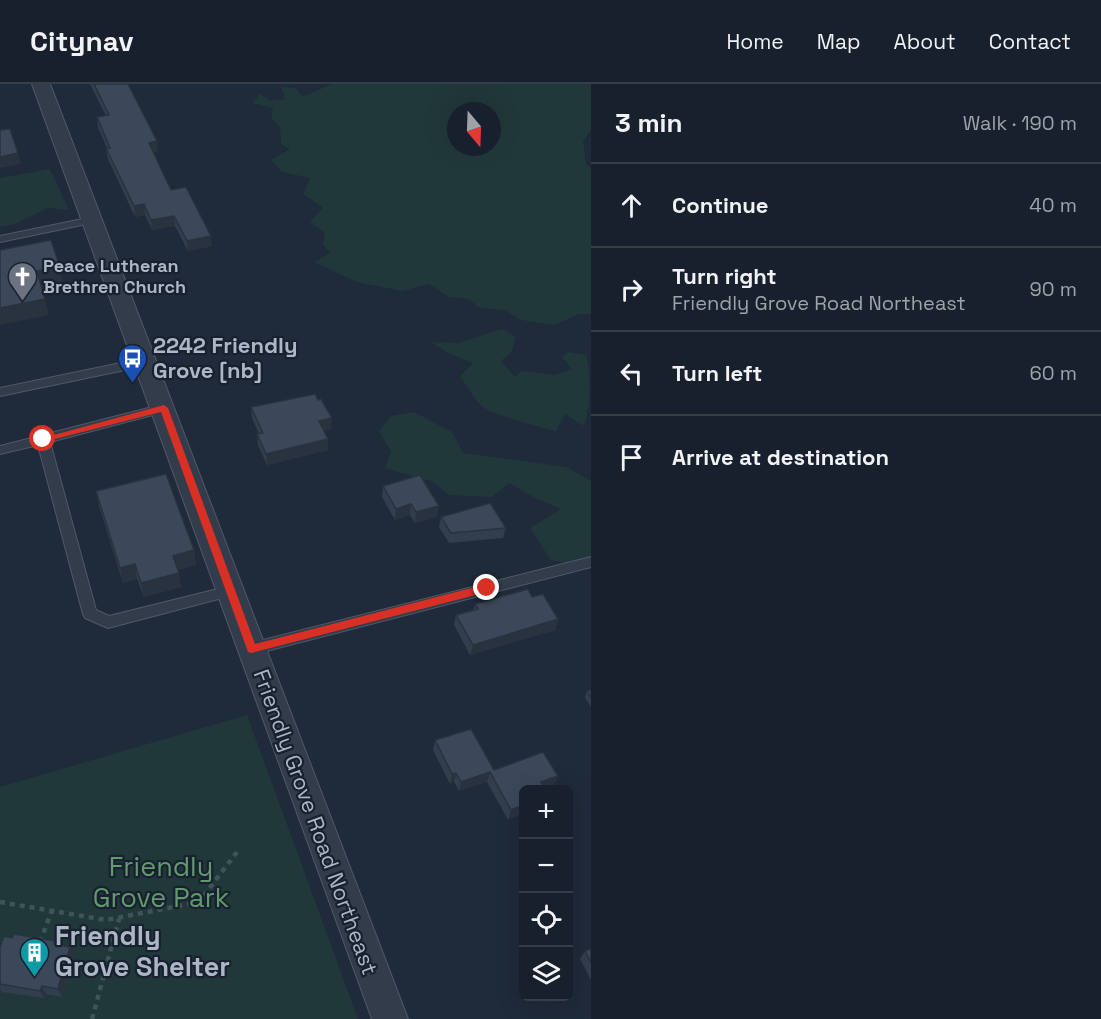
<!DOCTYPE html>
<meta charset="utf-8">
<style>
body{margin:0;font-family:"Space Grotesk",sans-serif;background:#202834;color:#f1f3f6}
.controls{position:absolute;right:18px;bottom:18px;display:grid;overflow:hidden;border-radius:9px;box-shadow:0 6px 24px #0002}
.controls button{width:54px;height:54px;display:grid;place-items:center;padding:0;border:0;border-bottom:2px solid #363e48;background:#17202c;color:#f1f3f6;font:30px sans-serif}
.compass{position:absolute;left:447px;top:18px;width:54px;height:54px;border-radius:50%;background:#17202c;box-shadow:0 6px 24px #0002;rotate:161deg}
.stop{position:absolute;width:18px;height:18px;margin:-14px;border:4px solid #d93025;border-radius:50%;background:#fff}
.stop.end{background:#d93025;border-color:#fff;box-shadow:0 2px 6px #0008}
.list{margin:0;padding:0;list-style:none}
h2{display:flex;justify-content:space-between;align-items:center;height:78px;margin:0;padding:0 24px;font-size:26px}
h2 small{font-size:20px;font-weight:400;color:#9ea3a9}
.list li{display:grid;grid-template-columns:39px 1fr auto;gap:18px;align-items:center;box-sizing:border-box;height:84px;padding:0 24px;border-top:2px solid #363e48}
.list b{display:block;font-size:22px;white-space:nowrap}
.list p{margin:0;font-size:20px;white-space:nowrap;color:#9ea3a9}
.list em{font-size:20px;font-style:normal;color:#9ea3a9}
.icon{flex:none;width:33px;height:33px;fill:none;stroke:currentColor;stroke-width:2;stroke-linecap:round;stroke-linejoin:round}
.map{position:relative;flex:none;width:591px;height:935px;overflow:hidden}
header{display:flex;align-items:center;gap:36px;box-sizing:border-box;height:84px;padding:0 30px;background:#17202c;border-bottom:2px solid #363e48}
header strong{font-size:28px}
nav{display:flex;gap:33px;margin-inline-start:auto;font-size:21px}
main{display:flex}
aside{flex:1;background:#17202c}
.map>svg:first-child{display:block}
</style>
<header>
<strong>Citynav</strong>
<nav><a>Home</a><a>Map</a><a>About</a><a>Contact</a></nav>
</header>
<main>
<div class="map">
<svg width="591" height="935" viewBox="0 0 591 935">
<rect width="100%" height="100%" fill="#1f2a3a"/>
<path fill="#21383b" fill-rule="evenodd" d="M332,0H591V46L583,57L586,80L591,84V230H579L554,241L521,236L505,226L480,224L468,215L449,213L429,200L402,207L357,198L314,178L330,169L323,160L325,149L310,138L323,124L303,110L310,94L282,88L271,76L290,65L281,60L280,44L271,33L273,24L252,19L260,10L271,17L285,15L281,2L297,5L302,13ZM456,27H492V63H456Z
M50,85L69,126L48,124L15,140L0,143V94Z
M502,245L516,253L512,267L501,277L515,293L522,287L555,291L572,285L562,273L568,268L586,271C591,290 591,322 584,342L565,330L556,347C545,345 489,329 483,323C473,315 467,302 460,292L473,279L448,269L431,258L459,259Z
M414,328L452,348L463,369L567,383L591,397V485L551,476L530,444L561,425L535,414L509,399L492,413L449,411L433,398L385,384L391,368L379,347L391,332Z
M247,631L358,935H0V703Z"/>
<g fill="none" stroke-linecap="round" stroke-linejoin="round">
<defs>
<path id="service" d="M92,133L97,136L96,138L0,158V152Z
M145,274L149,275L151,278L149,281L0,312V304Z
M164,320L168,321L170,324L168,327L50,358L96,526L109,532L230,502L235,503L237,507L235,511L230,512L108,544L85,534L83,530L38,361L0,370V362Z
M591,473V483L251,571L246,569L244,565L246,561L251,559Z"/>
<path id="minor" d="M32,0H50L408,935H372Z"/>
</defs>
<use href="#service" stroke="#505968" stroke-width="2"/>
<use href="#minor" stroke="#505968" stroke-width="2"/>
<path stroke="#3e5558" stroke-width="4.5" stroke-dasharray="5 5" stroke-linecap="butt" d="M0,818L106,836L199,818L237,768
M40,858L52,826
M92,935L119,835"/>
<use href="#service" fill="#323c4a" fill-rule="evenodd"/>
<use href="#minor" fill="#323c4a" fill-rule="evenodd"/>
</g>
<path fill="#323e4d" d="M90,0H128L158,68H153L171,106L212,162L188,167L175,142L152,146L145,131L135,133L108,75L106,64H107L98,44L97,33L106,32Z
M251,323L331,345L324,347L328,355V366L267,381L258,361L257,350H259L252,334Z
M383,402L437,433L415,439L410,431L395,436L382,413Z
M96,407L194,466L196,481L178,486L181,503L144,513L137,495L123,499L99,422Z
M441,433L506,444L503,454L449,459L439,443Z
M532,513L558,535L555,546L470,571L454,541L456,531L474,525L475,520Z
M591,606V623L585,613L587,607Z
M435,656L494,686L554,702L545,705L508,736L487,698L459,707L454,698L450,700L433,666Z
M57,861L70,863L74,871L62,913L46,910L44,914L2,908L0,904V863Z
M591,865V896L580,875L585,867Z"/>
<path fill="#29323f" d="M157,57L158,68L150,69L149,59Z
M18,69L21,80L0,84V73Z
M144,120L145,131L135,133L134,122Z
M174,132L175,142L152,146L151,136Z
M211,152L212,162L188,167L187,157Z
M60,183L63,199L40,203L37,187Z
M45,215L49,231L0,241V224Z
M332,334L331,345L319,348V337Z
M328,355V366L267,381L266,370Z
M411,420L410,431L395,436L396,425Z
M439,422L437,433L415,439L416,428Z
M194,466L196,481L175,487L173,472Z
M135,480L137,495L123,499L120,484Z
M179,489L181,503L144,513L141,499Z
M558,535L555,546L470,571L473,561Z
M490,688L487,698L459,707L461,698Z
M456,689L454,698L450,700L452,690Z
M558,692L554,702L544,705L541,698Z
M524,721V729L508,736L511,726Z
M70,863L74,871L62,913L58,905Z
M42,902L46,910L44,914L40,907Z"/>
<path fill="#3a485a" stroke="#29323f" stroke-width="1.5" d="M94,0H128L157,57L149,59L171,106L186,103L211,152L187,157L174,132L151,136L144,120L134,122L106,64H110L97,33L109,31Z
M10,45L18,69L0,73V46Z
M51,156L60,183L37,187L45,215L0,224V166Z
M315,310L318,316L321,315L332,334L319,337L328,355L266,370L257,350L263,349L251,323Z
M166,390L194,466L173,472L179,489L141,499L135,480L120,484L96,407Z
M420,391L439,422L416,428L411,420L396,425L383,402Z
M490,419L506,444L451,449L441,433Z
M528,505L532,513L543,510L558,535L473,561L456,531L478,525L475,520Z
M591,606V614L587,607Z
M471,645L494,686L543,668L558,692L541,698L545,705H524V721L511,726L490,688L461,698L456,689L452,690L435,656Z
M14,850L55,857L54,860L70,863L58,905L42,902L40,907L0,900V863L4,852L12,854Z
M591,865V879L585,867Z"/>
<path fill="#d93025" d="M164,321L168,324L255,560L487,500L492,504L491,507L251,569L248,568L161,328L43,358L39,355Z"/>
<defs>
<symbol id="church-pin" viewBox="-11 -11 22 30"><path d="M0 17L-7.5 6A9.5 9.5 0 1 1 7.5 6Z" fill="#6b7280" stroke="#18212e"/><path d="M-1.2-6h2.4v3.5h3.3v2.4h-3.3V6h-2.4V-.1h-3.3v-2.4h3.3Z" fill="#fff"/></symbol>
<symbol id="bus-pin" viewBox="-11 -11 22 30"><path d="M0 17L-7.5 6A9.5 9.5 0 1 1 7.5 6Z" fill="#1a4fb4" stroke="#18212e"/><path d="M-5-6H5V4H4V6H2V4H-2V6H-4V4H-5ZM-3.5-4V0h7V-4ZM-3.5 1.2v1.5H-2V1.2ZM2 1.2v1.5H3.5V1.2Z" fill="#fff"/></symbol>
<symbol id="building-pin" viewBox="-11 -11 22 30"><path d="M0 17L-7.5 6A9.5 9.5 0 1 1 7.5 6Z" fill="#0f9aa8" stroke="#18212e"/><path d="M-4-6H4V6H1V3H-1V6H-4ZM-2.5-4.3h1.7v1.8h-1.7ZM.8-4.3h1.7v1.8H.8ZM-2.5-1h1.7V.8h-1.7ZM.8-1h1.7V.8H.8Z" fill="#fff"/></symbol>
</defs>
<g fill-rule="evenodd">
<use href="#church-pin" x="6" y="176" width="33" height="45"/>
<use href="#bus-pin" x="116" y="258" width="33" height="45"/>
<use href="#building-pin" x="18" y="852" width="33" height="45"/>
</g>
<g text-anchor="middle" stroke-width="4.5" stroke-linejoin="round" paint-order="stroke">
<g font-size="18" font-weight="bold" fill="#adb6c7" stroke="#18212e" text-anchor="start">
<text x="43" y="188">Peace Lutheran<tspan x="43" dy="21">Brethren Church</tspan></text>
</g>
<g font-size="22" font-weight="bold" fill="#adb6c7" stroke="#18212e" text-anchor="start">
<text x="153" y="269">2242 Friendly<tspan x="153" dy="25">Grove [nb]</tspan></text>
</g>
<g font-size="22" fill="#adb6c7" stroke="#18212e">
<text transform="translate(316 738) rotate(70)" y="8">Friendly Grove Road Northeast</text>
</g>
<g font-size="27" fill="#62996f" stroke="#18212e">
<text x="161" y="792">Friendly<tspan x="161" dy="31">Grove Park</tspan></text>
</g>
<g font-size="27" font-weight="bold" fill="#adb6c7" stroke="#18212e" text-anchor="start">
<text x="55" y="861">Friendly<tspan x="55" dy="31">Grove Shelter</tspan></text>
</g>
</g>
</svg>
<div class="controls">
<button>+</button>
<button>−</button>
<button><svg class="icon" aria-label="locate" viewBox="0 0 24 24"><circle cx="12" cy="12" r="6"/><path d="M12 2v4M12 18v4M2 12h4M18 12h4"/></svg></button>
<button><svg class="icon" aria-label="layers" viewBox="0 0 24 24"><path d="M12 4l9 5-9 5-9-5zM3 14l9 5 9-5"/></svg></button>
</div>
<svg class="compass" viewBox="-18 -18 36 36"><path d="M0-13l5 13h-10z" fill="#e53935"/><path d="M0 13l5-13h-10z" fill="#9ea3a9"/></svg>
<div class="stop" style="left:43px;top:355px"></div>
<div class="stop end" style="left:487px;top:504px"></div>
</div>
<aside>
<h2>3 min<small>Walk · 190 m</small></h2>
<ul class="list">
<li><svg class="icon" aria-label="ahead" viewBox="0 0 24 24"><path d="M12 20V5M6 11l6-6 6 6"/></svg><div><b>Continue</b></div><em>40 m</em></li>
<li><svg class="icon" aria-label="right" viewBox="0 0 24 24"><path d="M7 20v-9h11M14 6l5 5-5 5"/></svg><div><b>Turn right</b><p>Friendly Grove Road Northeast</p></div><em>90 m</em></li>
<li><svg class="icon" aria-label="left" viewBox="0 0 24 24"><path d="M17 20v-9H6M10 6l-5 5 5 5"/></svg><div><b>Turn left</b></div><em>60 m</em></li>
<li><svg class="icon" aria-label="arrive" viewBox="0 0 24 24"><path d="M6 21V4h12l-3 4 3 4H6"/></svg><div><b>Arrive at destination</b></div></li>
</ul>
</aside>
</main>
